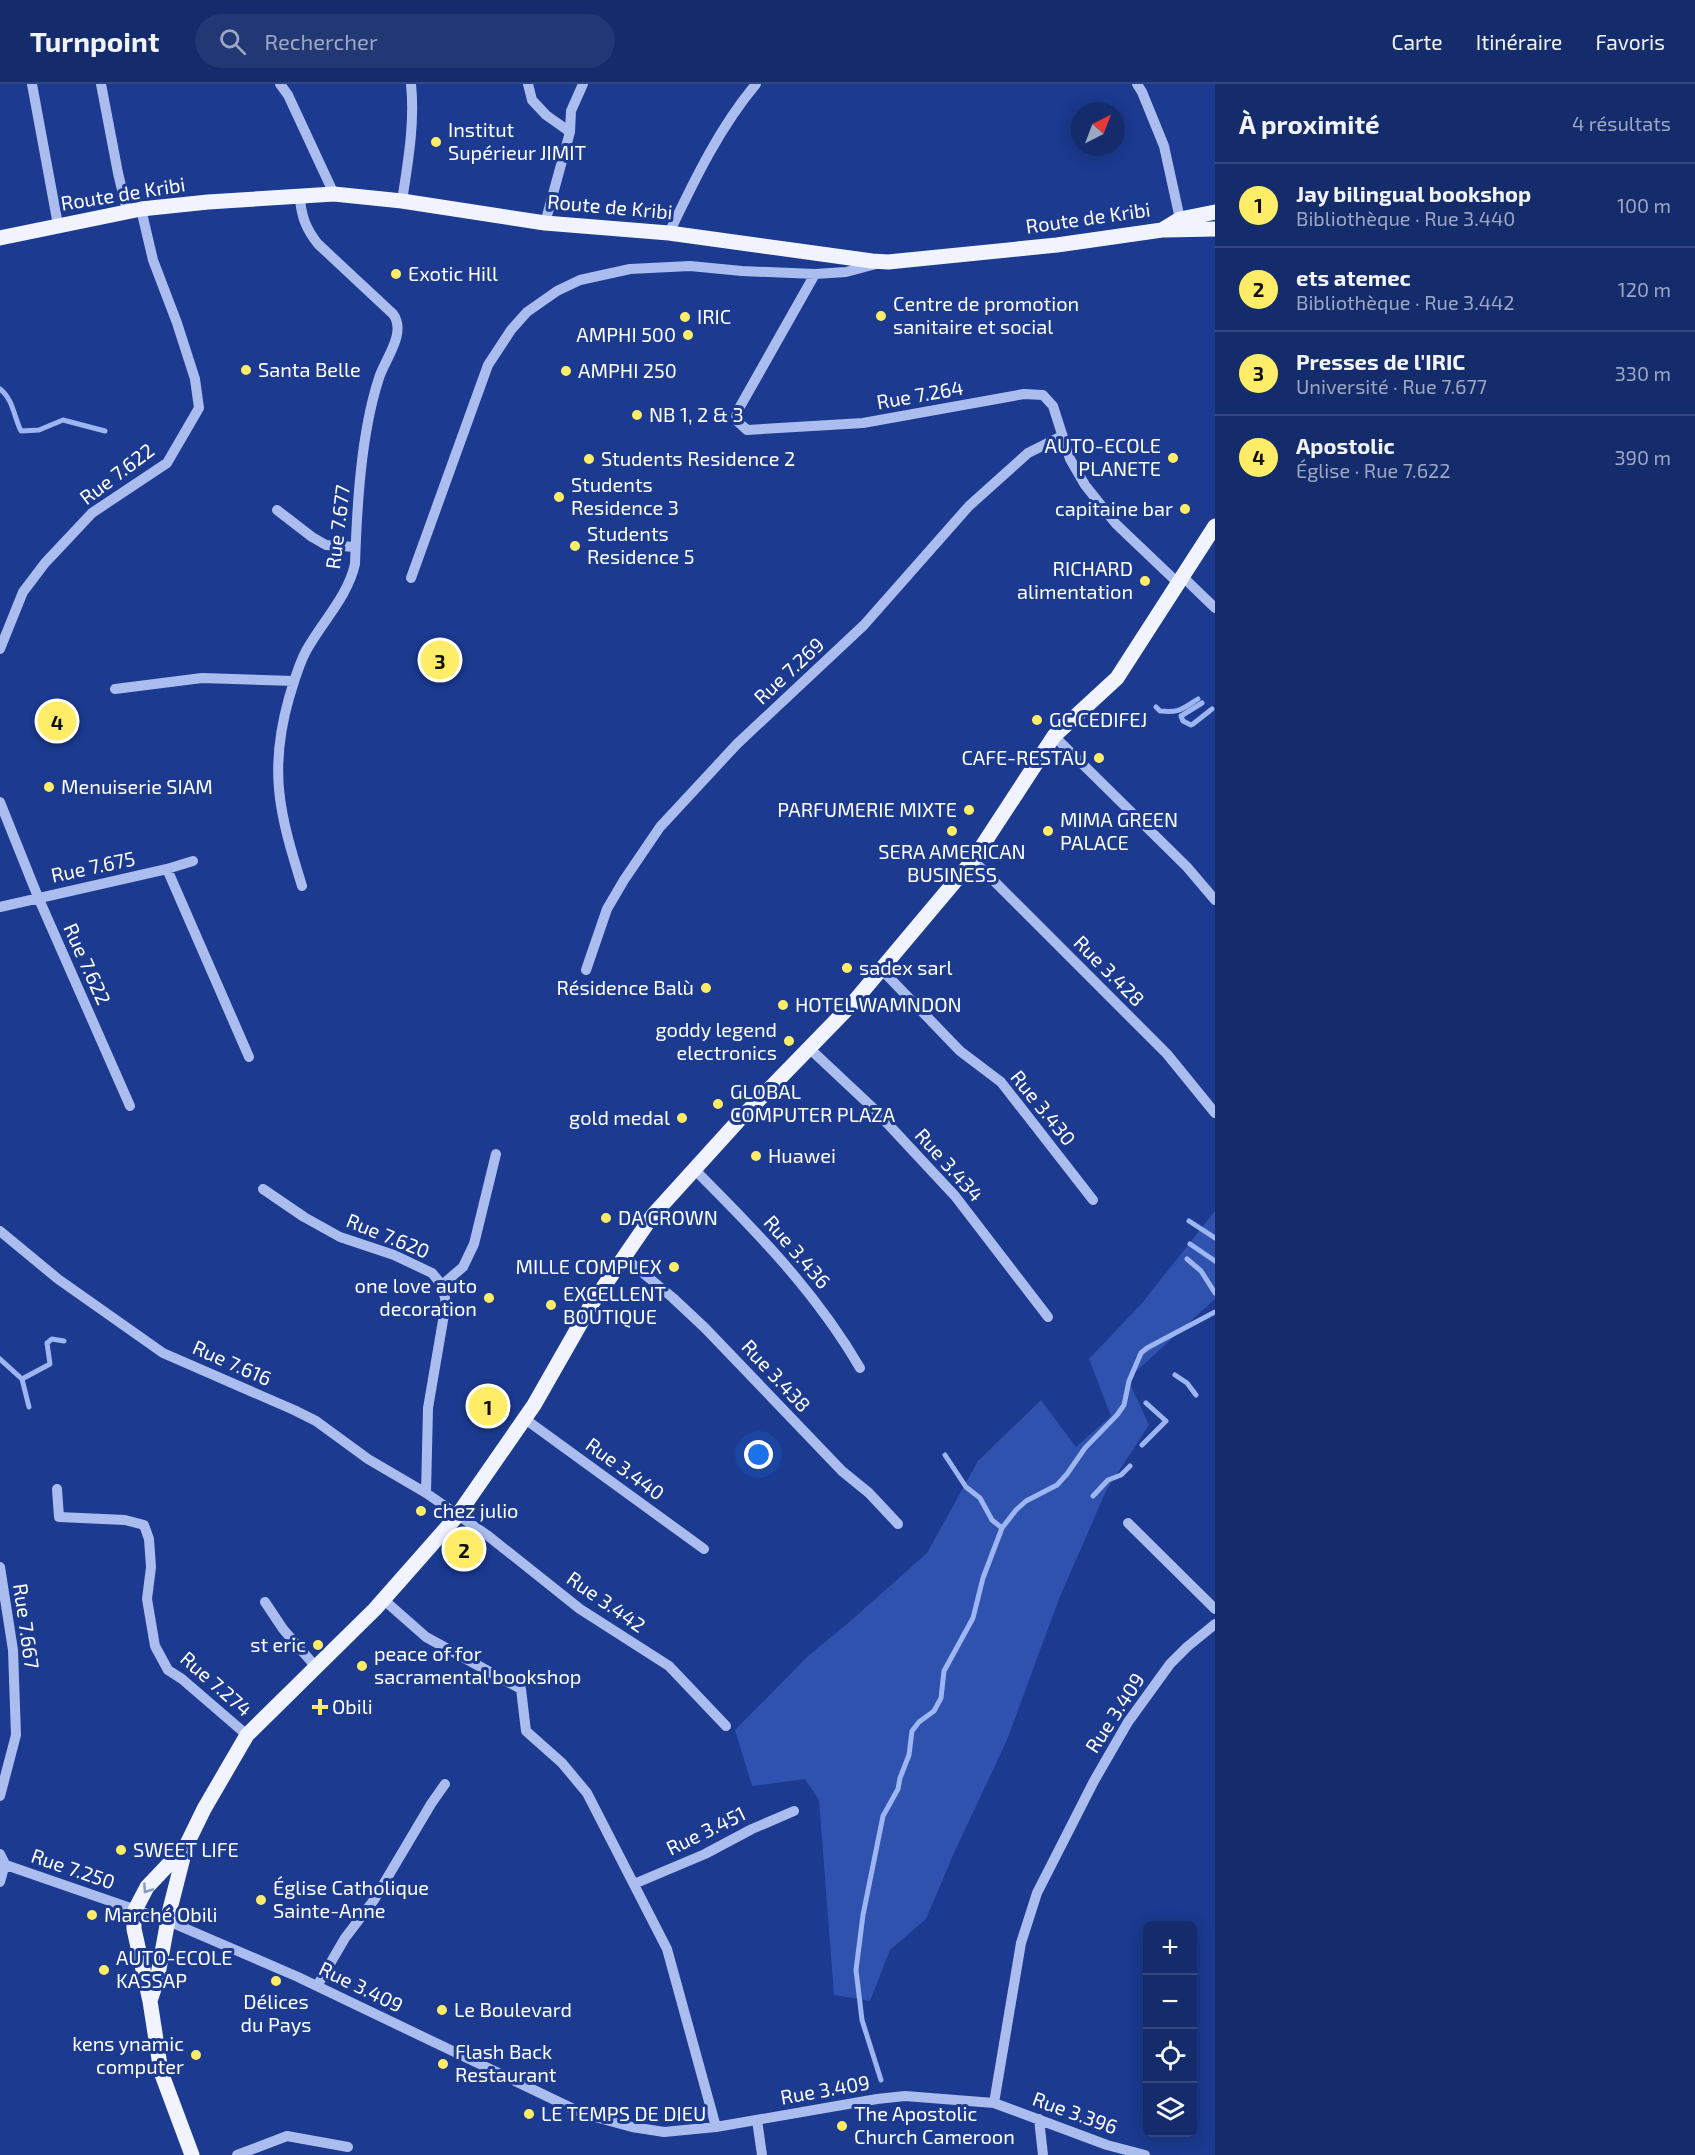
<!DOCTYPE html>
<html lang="fr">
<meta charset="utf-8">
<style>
body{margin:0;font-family:"Exo 2",sans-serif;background:#213874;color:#f1f3f6}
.controls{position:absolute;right:18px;bottom:18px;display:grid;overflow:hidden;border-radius:9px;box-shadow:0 3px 15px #0003}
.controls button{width:54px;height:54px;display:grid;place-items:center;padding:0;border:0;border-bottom:2px solid #33487f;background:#142c6c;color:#f1f3f6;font:30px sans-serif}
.compass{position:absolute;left:1071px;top:18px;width:54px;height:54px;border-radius:50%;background:#142c6c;box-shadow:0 3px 15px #0003;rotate:42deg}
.you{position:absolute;left:759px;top:1371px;width:21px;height:21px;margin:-15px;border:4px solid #fff;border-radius:50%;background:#1a73e8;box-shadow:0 0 0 9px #1a73e833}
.badge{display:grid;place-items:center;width:39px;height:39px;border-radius:50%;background:#ffed67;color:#111;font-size:20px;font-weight:700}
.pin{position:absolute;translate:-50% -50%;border:3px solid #fff;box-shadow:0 2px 6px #0006}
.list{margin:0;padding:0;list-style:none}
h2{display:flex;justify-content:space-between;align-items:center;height:78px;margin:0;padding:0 24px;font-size:26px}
h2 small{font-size:20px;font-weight:400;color:#9da7c2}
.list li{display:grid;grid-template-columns:39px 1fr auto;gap:18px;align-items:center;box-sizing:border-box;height:84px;padding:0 24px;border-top:2px solid #33487f}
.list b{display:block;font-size:22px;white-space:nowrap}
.list p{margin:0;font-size:20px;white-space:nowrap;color:#9da7c2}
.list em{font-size:20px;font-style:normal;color:#9da7c2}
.icon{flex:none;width:33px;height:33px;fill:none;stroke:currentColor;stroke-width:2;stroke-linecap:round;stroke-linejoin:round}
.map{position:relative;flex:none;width:1215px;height:2071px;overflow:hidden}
header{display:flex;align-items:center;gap:36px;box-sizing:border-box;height:84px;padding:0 30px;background:#142c6c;border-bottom:2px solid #33487f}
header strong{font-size:28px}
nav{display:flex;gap:33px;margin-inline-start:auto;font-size:21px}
.search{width:420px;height:54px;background:#213874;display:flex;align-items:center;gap:15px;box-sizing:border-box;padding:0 21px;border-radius:33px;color:#9da7c2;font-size:22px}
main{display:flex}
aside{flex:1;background:#142c6c}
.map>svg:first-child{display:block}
</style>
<header>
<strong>Turnpoint</strong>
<div class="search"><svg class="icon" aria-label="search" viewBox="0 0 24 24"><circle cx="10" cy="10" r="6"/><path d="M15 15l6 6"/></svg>Rechercher</div>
<nav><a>Carte</a><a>Itinéraire</a><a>Favoris</a></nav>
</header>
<main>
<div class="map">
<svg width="1215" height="2071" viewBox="0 0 1215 2071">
<rect width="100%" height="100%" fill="#1b3a90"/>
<path fill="#2e52ae" d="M1215,1127V1215L1128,1295L1149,1341L1106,1407L1059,1515L1007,1656L954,1769L926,1835L890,1866L870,1917L834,1911L819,1716L805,1695L752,1702L735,1646L808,1572L847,1540L927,1469L978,1377L1041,1316L1076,1363L1111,1332L1089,1275L1142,1219Z"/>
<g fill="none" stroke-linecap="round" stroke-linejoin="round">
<path stroke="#9db5f0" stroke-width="5" d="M0,305C13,315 14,333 21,347L39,346L63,336L105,347
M1202,619L1181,632L1183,637L1191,641L1193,640L1212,625
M1156,623L1160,627C1180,629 1182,625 1198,615
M1189,1137L1215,1154
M1190,1160L1215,1177
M1187,1175L1201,1187L1215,1209
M0,1275L22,1295L29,1323
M1175,1291L1187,1299L1196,1311
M22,1295L50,1280L47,1259L52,1255L64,1257
M1142,1361L1166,1337L1146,1319
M945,1371L966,1403L980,1414L992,1436L1002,1444
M1093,1412L1108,1396L1121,1391L1130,1382
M881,1996L862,1936L856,1886L863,1831L883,1732L898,1705L900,1694L909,1671L912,1647L919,1638L934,1627L941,1614L944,1587L973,1534L983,1494L1002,1444L1016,1426L1026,1417L1057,1401L1067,1390L1085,1364L1117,1331L1124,1321L1129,1297L1141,1269L1147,1264L1215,1228"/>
<path stroke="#aabdee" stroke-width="10" d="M32,0L58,141
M101,0L118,89L127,127
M280,0L288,11L334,110
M528,0L532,16L546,31L570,48L545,139
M1137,0L1142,8L1164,62L1180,135
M570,48L571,27L583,0
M300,113C301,132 306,145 318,160L393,230C407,249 385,275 379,294C361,349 357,421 355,480C348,512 322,538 306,567C298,582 294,598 289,614C268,688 280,731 302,802
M402,117C408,78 415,39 411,0
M669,149C694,97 719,44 756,0
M815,190L737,328L736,336L747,346L863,339L1024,310L1043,311L1053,322L1070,375L1085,401L1116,440L1179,500
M277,426L312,453L326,461L355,463
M1183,493L1215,524
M411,494L488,281L511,246L527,228L557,207L580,196L630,185L690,182L742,187L815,190L846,188L876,180
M0,565L23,508L45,479L92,429L167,379L199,324L195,295L177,239L153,176L141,125
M115,605L202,594L294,597
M1054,652L1187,783L1215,816
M0,718L38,813L130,1022
M973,776L1167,970L1215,1029
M167,785L249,973
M0,823L167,785L193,777
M881,885L960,967L1001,998L1093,1116
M586,886L607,825L624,796L660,743L737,660L864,541L969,422L1028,369L1062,352
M809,964L874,1025L955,1112L1048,1233
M694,1085C756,1147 816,1208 860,1284
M263,1105L304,1133L340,1153L394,1171L432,1189L442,1201L446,1219L428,1324L426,1409
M0,1147L58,1195L163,1269L294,1326L316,1337L368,1375L426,1409L487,1451L580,1525L669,1582L726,1642
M624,1173L673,1214L705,1244L842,1387L869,1409L898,1440
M442,1201L463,1183L474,1160L496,1070
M525,1335L704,1465
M57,1405L59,1433L125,1436L144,1441L149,1455L151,1483L147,1515L155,1562L168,1586L182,1595L247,1651
M1128,1439L1215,1525
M0,1483L13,1566L16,1651L0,1712
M384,1516L426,1553L521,1605L526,1647L562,1679L587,1709L667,1865L716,2043
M265,1518L283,1545L316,1583
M0,1770L5,1780L0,1798
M0,1779L168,1837L298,1893L584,2030L632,2043L664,2048L716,2043L877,2015L905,2012L994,2019L1107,2061L1145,2071
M634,1800L705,1770L752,1745L794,1727
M317,1902L345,1854L374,1816L431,1720L445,1700
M994,2019L1021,1859L1037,1809L1094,1697L1128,1638L1170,1580L1187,1563L1215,1540
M1039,2035L1043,2071
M757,2036L762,2071
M237,2071L287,2052L348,2063"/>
<path stroke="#f1f4ff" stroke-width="15" d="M1165,146L1215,145
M0,154L141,125L208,118L334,110L402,117L545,139L669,149L872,177L888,178L1057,161L1162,146L1180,135L1215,128
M186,1762L147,1803L135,1826L134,1833V1845L150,1917L161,1988L192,2071
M150,1917L157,1896L170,1825L186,1762L204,1725L247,1651L375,1525L457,1432L534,1321L591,1221L653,1131L740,1035L852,920L973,776L1054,652L1117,594L1215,442"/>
</g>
<defs><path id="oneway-chevron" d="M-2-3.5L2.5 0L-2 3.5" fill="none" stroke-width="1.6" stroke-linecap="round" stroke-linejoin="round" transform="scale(1.5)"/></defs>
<use stroke="#8697c8" href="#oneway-chevron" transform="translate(147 1805) rotate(124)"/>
<g fill="#ffed67" stroke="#1b3a90" stroke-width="2">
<circle cx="436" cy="58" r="6"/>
<circle cx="396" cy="190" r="6"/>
<circle cx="881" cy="232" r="6"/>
<circle cx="685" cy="233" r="6"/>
<circle cx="688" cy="251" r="6"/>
<circle cx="246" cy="286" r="6"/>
<circle cx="566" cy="287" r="6"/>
<circle cx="637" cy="331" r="6"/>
<circle cx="1173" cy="374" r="6"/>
<circle cx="589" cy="375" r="6"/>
<circle cx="559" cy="413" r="6"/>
<circle cx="1185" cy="425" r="6"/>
<circle cx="575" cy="462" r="6"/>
<circle cx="1145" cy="497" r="6"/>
<circle cx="1037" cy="636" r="6"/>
<circle cx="1099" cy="674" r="6"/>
<circle cx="49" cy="703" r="6"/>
<circle cx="969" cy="726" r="6"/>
<circle cx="952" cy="747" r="6"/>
<circle cx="1048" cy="747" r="6"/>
<circle cx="847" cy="884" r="6"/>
<circle cx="706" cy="904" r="6"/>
<circle cx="783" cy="921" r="6"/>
<circle cx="789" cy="957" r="6"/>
<circle cx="718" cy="1020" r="6"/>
<circle cx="682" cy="1034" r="6"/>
<circle cx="756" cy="1072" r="6"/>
<circle cx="606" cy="1134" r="6"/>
<circle cx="674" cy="1183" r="6"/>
<circle cx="489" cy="1214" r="6"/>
<circle cx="551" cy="1221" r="6"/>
<circle cx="421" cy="1427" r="6"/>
<circle cx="318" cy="1561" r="6"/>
<circle cx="362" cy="1582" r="6"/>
<path d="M317 1614h6v6h6v6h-6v6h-6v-6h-6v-6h6z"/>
<circle cx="121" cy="1766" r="6"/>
<circle cx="261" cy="1816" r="6"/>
<circle cx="92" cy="1831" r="6"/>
<circle cx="104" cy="1886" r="6"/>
<circle cx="276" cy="1897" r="6"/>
<circle cx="442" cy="1926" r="6"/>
<circle cx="196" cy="1971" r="6"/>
<circle cx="443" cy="1980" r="6"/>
<circle cx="529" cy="2030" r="6"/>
<circle cx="842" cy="2042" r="6"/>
</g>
<g text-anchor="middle" stroke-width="6" stroke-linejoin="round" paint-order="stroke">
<g font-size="20" fill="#fff" stroke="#1b3a90" text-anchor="start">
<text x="448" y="53">Institut<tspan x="448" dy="23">Supérieur JIMIT</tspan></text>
<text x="408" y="197">Exotic Hill</text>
<text x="893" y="227">Centre de promotion<tspan x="893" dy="23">sanitaire et social</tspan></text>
<text x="697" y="240">IRIC</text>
<text x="676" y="258" text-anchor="end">AMPHI 500</text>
<text x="258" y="293">Santa Belle</text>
<text x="578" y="294">AMPHI 250</text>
<text x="649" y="338">NB 1, 2 &amp; 3</text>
<text x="1161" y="369" text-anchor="end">AUTO-ECOLE<tspan x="1161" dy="23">PLANETE</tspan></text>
<text x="601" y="382">Students Residence 2</text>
<text x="571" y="408">Students<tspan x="571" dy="23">Residence 3</tspan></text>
<text x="1173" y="432" text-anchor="end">capitaine bar</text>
<text x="587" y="457">Students<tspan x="587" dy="23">Residence 5</tspan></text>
<text x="1133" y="492" text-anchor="end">RICHARD<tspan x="1133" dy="23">alimentation</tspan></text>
<text x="1049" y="643">GC CEDIFEJ</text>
<text x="1087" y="681" text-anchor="end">CAFE-RESTAU</text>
<text x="61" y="710">Menuiserie SIAM</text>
<text x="957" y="733" text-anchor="end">PARFUMERIE MIXTE</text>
<text x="1060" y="743">MIMA GREEN<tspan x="1060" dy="23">PALACE</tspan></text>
<text x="952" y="775" text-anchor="middle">SERA AMERICAN<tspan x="952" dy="23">BUSINESS</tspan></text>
<text x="859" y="891">sadex sarl</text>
<text x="694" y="911" text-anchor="end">Résidence Balù</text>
<text x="795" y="928">HOTEL WAMNDON</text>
<text x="777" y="953" text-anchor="end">goddy legend<tspan x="777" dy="23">electronics</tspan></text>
<text x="730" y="1015">GLOBAL<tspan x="730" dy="23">COMPUTER PLAZA</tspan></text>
<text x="670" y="1041" text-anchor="end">gold medal</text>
<text x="768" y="1079">Huawei</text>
<text x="618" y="1141">DA CROWN</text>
<text x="662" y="1190" text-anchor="end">MILLE COMPLEX</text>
<text x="477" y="1209" text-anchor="end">one love auto<tspan x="477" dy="23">decoration</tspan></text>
<text x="563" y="1217">EXCELLENT<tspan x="563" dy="23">BOUTIQUE</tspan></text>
<text x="433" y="1434">chez julio</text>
<text x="306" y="1568" text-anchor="end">st eric</text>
<text x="374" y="1577">peace of for<tspan x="374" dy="23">sacramental bookshop</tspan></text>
<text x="332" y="1630">Obili</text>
<text x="133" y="1773">SWEET LIFE</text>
<text x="273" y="1811">Église Catholique<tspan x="273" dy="23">Sainte-Anne</tspan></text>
<text x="104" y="1838">Marché Obili</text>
<text x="116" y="1881">AUTO-ECOLE<tspan x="116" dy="23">KASSAP</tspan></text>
<text x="276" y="1925" text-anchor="middle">Délices<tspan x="276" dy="23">du Pays</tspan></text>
<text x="454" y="1933">Le Boulevard</text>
<text x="184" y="1967" text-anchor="end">kens ynamic<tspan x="184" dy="23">computer</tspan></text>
<text x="455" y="1975">Flash Back<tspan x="455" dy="23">Restaurant</tspan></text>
<text x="541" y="2037">LE TEMPS DE DIEU</text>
<text x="854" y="2037">The Apostolic<tspan x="854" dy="23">Church Cameroon</tspan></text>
</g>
<g font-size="20" fill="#fff" stroke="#1b3a90">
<text transform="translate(123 110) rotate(-9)" y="7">Route de Kribi</text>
<text transform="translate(610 123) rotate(5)" y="7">Route de Kribi</text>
<text transform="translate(1088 134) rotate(-8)" y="7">Route de Kribi</text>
<text transform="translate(920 311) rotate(-10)" y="7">Rue 7.264</text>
<text transform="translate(117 390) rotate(-37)" y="7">Rue 7.622</text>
<text transform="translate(338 443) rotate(-83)" y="7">Rue 7.677</text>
<text transform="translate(789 587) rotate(-43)" y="7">Rue 7.269</text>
<text transform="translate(93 783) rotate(-12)" y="7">Rue 7.675</text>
<text transform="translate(87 880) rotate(66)" y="7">Rue 7.622</text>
<text transform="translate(1109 887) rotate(45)" y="7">Rue 3.428</text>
<text transform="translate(1043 1024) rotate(51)" y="7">Rue 3.430</text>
<text transform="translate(949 1081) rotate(48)" y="7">Rue 3.434</text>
<text transform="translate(388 1152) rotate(22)" y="7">Rue 7.620</text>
<text transform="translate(797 1168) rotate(49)" y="7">Rue 3.436</text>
<text transform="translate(232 1279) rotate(24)" y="7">Rue 7.616</text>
<text transform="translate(776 1292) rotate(47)" y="7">Rue 3.438</text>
<text transform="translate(625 1385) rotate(36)" y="7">Rue 3.440</text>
<text transform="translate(606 1518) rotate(35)" y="7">Rue 3.442</text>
<text transform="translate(26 1542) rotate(82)" y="7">Rue 7.667</text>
<text transform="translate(216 1600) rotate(41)" y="7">Rue 7.274</text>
<text transform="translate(1115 1629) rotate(-57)" y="7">Rue 3.409</text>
<text transform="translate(706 1747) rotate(-26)" y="7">Rue 3.451</text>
<text transform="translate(73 1785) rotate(19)" y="7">Rue 7.250</text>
<text transform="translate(361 1903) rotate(26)" y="7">Rue 3.409</text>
<text transform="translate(825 2006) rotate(-10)" y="7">Rue 3.409</text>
<text transform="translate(1075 2029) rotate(20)" y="7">Rue 3.396</text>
</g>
</g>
</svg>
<div class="controls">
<button>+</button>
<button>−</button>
<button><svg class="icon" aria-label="locate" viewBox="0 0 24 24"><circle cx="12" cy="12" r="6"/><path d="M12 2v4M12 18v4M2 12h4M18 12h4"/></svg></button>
<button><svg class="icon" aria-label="layers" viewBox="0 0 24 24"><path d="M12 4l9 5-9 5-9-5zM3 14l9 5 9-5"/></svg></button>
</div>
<svg class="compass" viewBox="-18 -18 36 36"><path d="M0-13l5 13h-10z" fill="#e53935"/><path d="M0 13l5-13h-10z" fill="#9da7c2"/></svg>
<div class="you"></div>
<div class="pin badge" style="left:488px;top:1322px">1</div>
<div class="pin badge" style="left:464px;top:1465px">2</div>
<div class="pin badge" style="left:440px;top:576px">3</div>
<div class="pin badge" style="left:57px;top:637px">4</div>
</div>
<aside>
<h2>À proximité<small>4 résultats</small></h2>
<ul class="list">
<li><span class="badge">1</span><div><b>Jay bilingual bookshop</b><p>Bibliothèque · Rue 3.440</p></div><em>100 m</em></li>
<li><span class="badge">2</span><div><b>ets atemec</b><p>Bibliothèque · Rue 3.442</p></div><em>120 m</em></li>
<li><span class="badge">3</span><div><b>Presses de l'IRIC</b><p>Université · Rue 7.677</p></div><em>330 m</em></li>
<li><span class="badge">4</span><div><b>Apostolic</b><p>Église · Rue 7.622</p></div><em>390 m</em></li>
</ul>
</aside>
</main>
